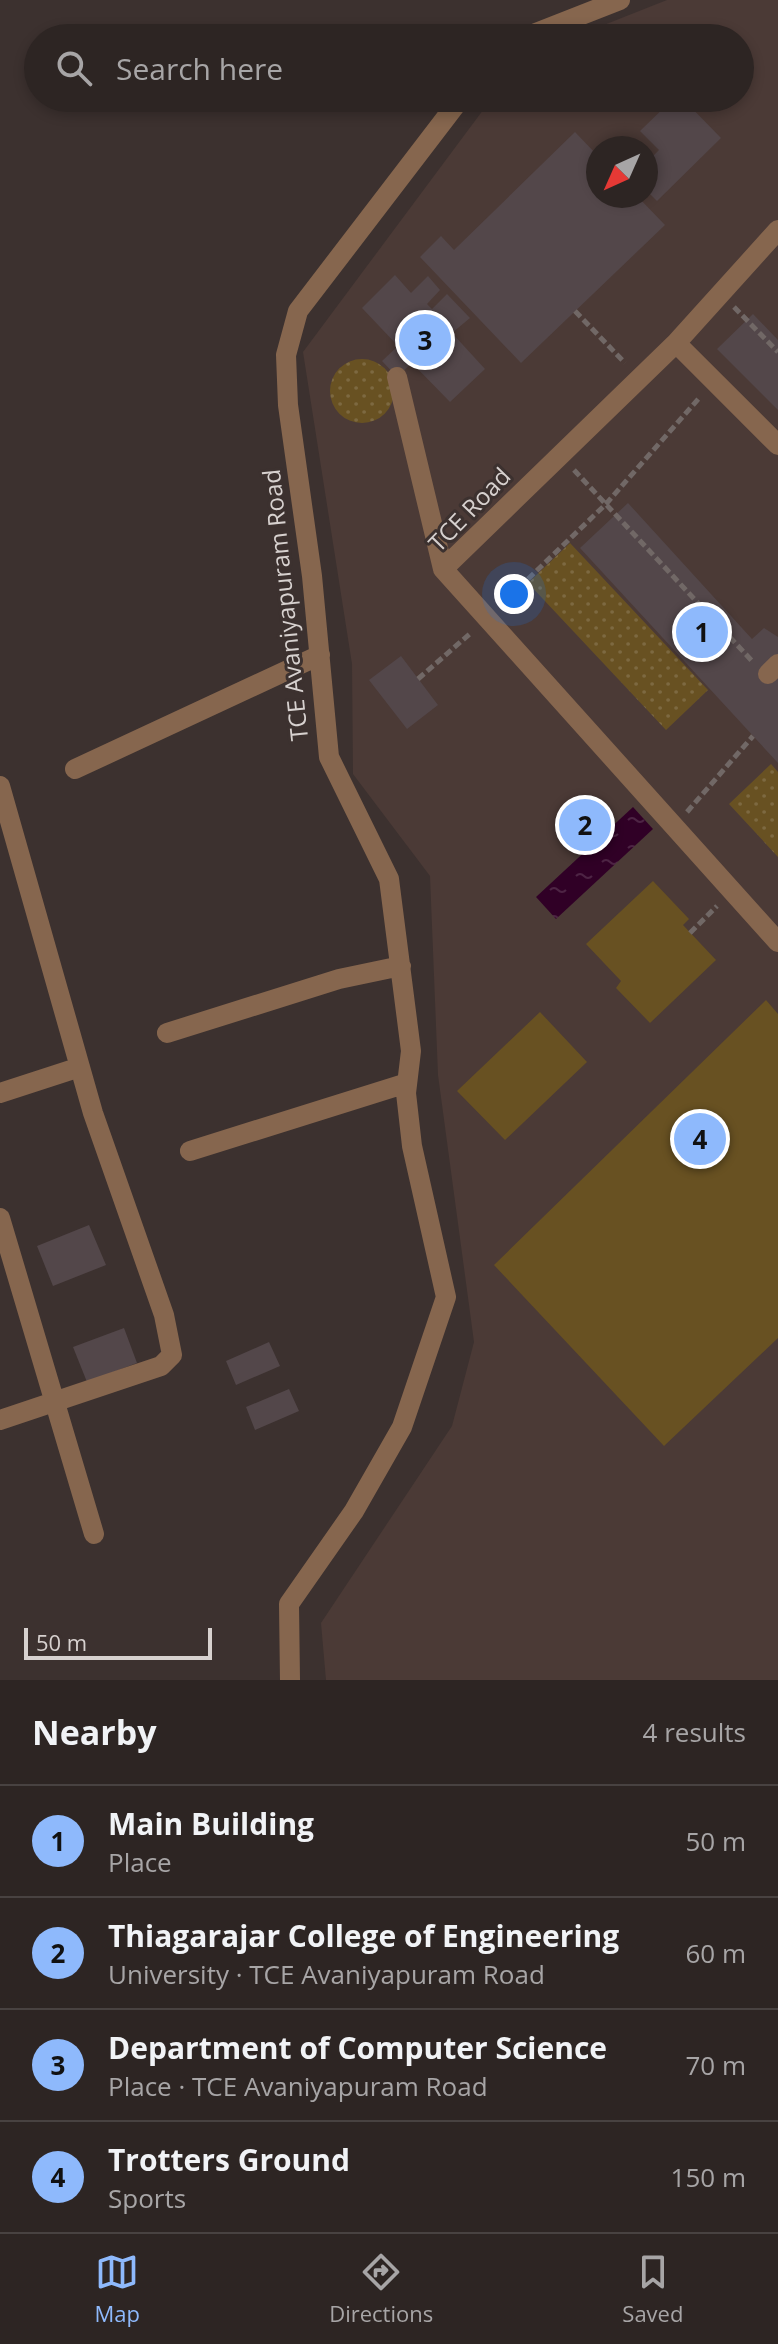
<!DOCTYPE html>
<meta charset="utf-8">
<style>
body{margin:0;font-family:"Open Sans",sans-serif;background:#393130;color:#f1f3f6}
.compass{position:absolute;left:586px;top:136px;width:72px;height:72px;border-radius:50%;background:#2d2523;box-shadow:0 4px 12px #0003;rotate:225deg}
.scale{position:absolute;left:24px;bottom:20px;width:188px;box-sizing:border-box;padding-left:8px;border:4px solid #d7d1cf;border-top:0;font-size:22px;line-height:28px;white-space:nowrap;color:#d7d1cf;-webkit-text-stroke:6px #3c312f;paint-order:stroke}
.you{position:absolute;left:514px;top:594px;width:28px;height:28px;margin:-20px;border:6px solid #fff;border-radius:50%;background:#1a73e8;box-shadow:0 0 0 12px #1a73e833}
.badge{display:grid;place-items:center;width:52px;height:52px;border-radius:50%;background:#8eb9fc;color:#111;font-size:26px;font-weight:700}
.pin{position:absolute;translate:-50% -50%;border:4px solid #fff;box-shadow:0 2px 8px #0006}
.list{margin:0;padding:0;list-style:none}
h2{display:flex;justify-content:space-between;align-items:center;height:104px;margin:0;padding:0 32px;font-size:34px}
h2 small{font-size:26px;font-weight:400;color:#a7a5a6}
.list li{display:grid;grid-template-columns:52px 1fr auto;gap:24px;align-items:center;box-sizing:border-box;height:112px;padding:0 32px;border-top:2px solid #484241}
.list b{display:block;font-size:30px;white-space:nowrap}
.list p{margin:0;font-size:26px;white-space:nowrap;color:#a7a5a6}
.list em{font-size:26px;font-style:normal;color:#a7a5a6}
.icon{flex:none;width:44px;height:44px;fill:none;stroke:currentColor;stroke-width:2;stroke-linecap:round;stroke-linejoin:round}
.map{position:relative;flex:none;width:778px;height:1680px;overflow:hidden}
.search{position:absolute;background:#2d2523;box-shadow:0 4px 12px #0003;left:24px;right:24px;top:24px;height:88px;display:flex;align-items:center;gap:20px;box-sizing:border-box;padding:0 28px;border-radius:44px;color:#a7a5a6;font-size:30px}
.sheet{height:552px;background:#2d2523}
nav{display:flex;justify-content:space-around;align-items:center;box-sizing:border-box;height:112px;border-top:2px solid #484241;background:#2d2523;font-size:22px;color:#a7a5a6}
nav a{display:grid;justify-items:center;gap:4px}
nav .on{color:#8eb9fc}
.map>svg:first-child{display:block}
</style>
<div class="map">
<svg width="778" height="1680" viewBox="0 0 778 1680">
<defs>
<pattern id="grass-dots" width="8" height="8" patternUnits="userSpaceOnUse" patternTransform="scale(2)"><rect width="8" height="8" fill="#685122"/><path d="M2 2h.1M6 6h.1" fill="none" stroke="#7d6941" stroke-width="1.8" stroke-linecap="round"/></pattern>
<pattern id="water-ripples" width="26" height="14" patternUnits="userSpaceOnUse" patternTransform="scale(2)"><rect width="26" height="14" fill="#300026"/><path d="M2 4q2-2 4 0t4 0M15 11q2-2 4 0t4 0" fill="none" stroke="#4d2444"/></pattern>
</defs>
<rect width="100%" height="100%" fill="#3c312f"/>
<path fill="#4b3a36" fill-rule="evenodd" d="M667,0H778V1680H326L321,1623L452,1426L474,1342L438,1075L430,876L353,774L352,664L303,352L492,98H740V38H571ZM598,148H646V196H598Z"/>
<path fill="url(#grass-dots)" d="M330 391a32 32 0 1 1 64 0a32 32 0 1 1-64 0Z
M570,543L708,690L666,730L528,583Z
M771,764L778,772V857L729,804Z"/>
<path fill="#685122" d="M653,881L689,919L683,925L716,960L650,1023L616,988L621,981L586,944Z
M766,1000L778,1014V1338L664,1446L494,1265Z
M540,1012L587,1062L505,1140L457,1091Z"/>
<path fill="url(#water-ripples)" d="M633,807L653,829L556,919L536,897Z"/>
<path fill="#53474a" d="M674,98H682L721,138L657,201L646,190V163L659,150L640,131Z
M575,132L598,156V196H637L665,225L521,363L420,257L441,236L454,250Z
M395,275L411,293L428,276L440,290L427,304L432,309L447,294L470,318L452,333L485,369L450,402L412,363L397,377L382,361L398,346L362,308Z
M753,314L778,340V410L717,349Z
M628,503L752,639L764,628L778,637V763L580,548Z
M401,656L438,705L407,729L369,680Z
M89,1225L106,1265L53,1286L37,1246Z
M124,1328L137,1363L87,1382L73,1347Z
M269,1342L280,1366L236,1385L226,1361Z
M289,1389L299,1411L255,1430L246,1407Z"/>
<g fill="none" stroke-linecap="round" stroke-linejoin="round">
<path stroke="#716866" stroke-width="5" stroke-dasharray="8 4" stroke-linecap="butt" d="M734,307L778,352
M575,311L625,363
M574,470L753,662
M502,604L606,504L700,397
M418,679L472,632
M687,812L753,736
M690,933L717,906"/>
<path stroke="#86664e" stroke-width="20" d="M523,38L620,0
M778,230L676,343L443,569L778,942
M676,343L778,445
M397,377L443,569
M768,674L778,664
M75,769L320,655
M0,786L93,1113L164,1315L172,1355L161,1366L0,1420
M167,1033L339,979L401,966
M0,1093L80,1067
M190,1151L407,1083
M0,1218L94,1534
M290,1680L289,1604L354,1511L402,1427L446,1297L412,1146L406,1093L411,1051L389,879L329,757L312,576L288,405L286,355L298,311L461,98"/>
</g>
<g text-anchor="middle" stroke-width="6" stroke-linejoin="round" paint-order="stroke">
<g font-size="24" fill="#d7d1cf" stroke="#3c312f">
<text transform="translate(470 510) rotate(-46)" y="8">TCE Road</text>
<text transform="translate(286 605) rotate(-96)" y="8">TCE Avaniyapuram Road</text>
</g>
</g>
</svg>
<svg class="compass" viewBox="-18 -18 36 36"><path d="M0-13l5 13h-10z" fill="#e53935"/><path d="M0 13l5-13h-10z" fill="#a7a5a6"/></svg>
<div class="scale">50 m</div>
<div class="you"></div>
<div class="pin badge" style="left:702px;top:632px">1</div>
<div class="pin badge" style="left:585px;top:825px">2</div>
<div class="pin badge" style="left:425px;top:340px">3</div>
<div class="pin badge" style="left:700px;top:1139px">4</div>
<div class="search"><svg class="icon" aria-label="search" viewBox="0 0 24 24"><circle cx="10" cy="10" r="6"/><path d="M15 15l6 6"/></svg>Search here</div>
</div>
<section class="sheet">
<h2>Nearby<small>4 results</small></h2>
<ul class="list">
<li><span class="badge">1</span><div><b>Main Building</b><p>Place</p></div><em>50 m</em></li>
<li><span class="badge">2</span><div><b>Thiagarajar College of Engineering</b><p>University · TCE Avaniyapuram Road</p></div><em>60 m</em></li>
<li><span class="badge">3</span><div><b>Department of Computer Science</b><p>Place · TCE Avaniyapuram Road</p></div><em>70 m</em></li>
<li><span class="badge">4</span><div><b>Trotters Ground</b><p>Sports</p></div><em>150 m</em></li>
</ul>
</section>
<nav>
<a class="on"><svg class="icon" aria-label="map" viewBox="0 0 24 24"><path d="M3 6l6-2 6 2 6-2v14l-6 2-6-2-6 2zM9 4v14M15 6v14"/></svg>Map</a>
<a><svg class="icon" aria-label="directions" viewBox="0 0 24 24"><path d="M12 3l9 9-9 9-9-9zM9 14v-3h6M13 9l2 2-2 2"/></svg>Directions</a>
<a><svg class="icon" aria-label="saved" viewBox="0 0 24 24"><path d="M7 4h10v16l-5-4-5 4z"/></svg>Saved</a>
</nav>
